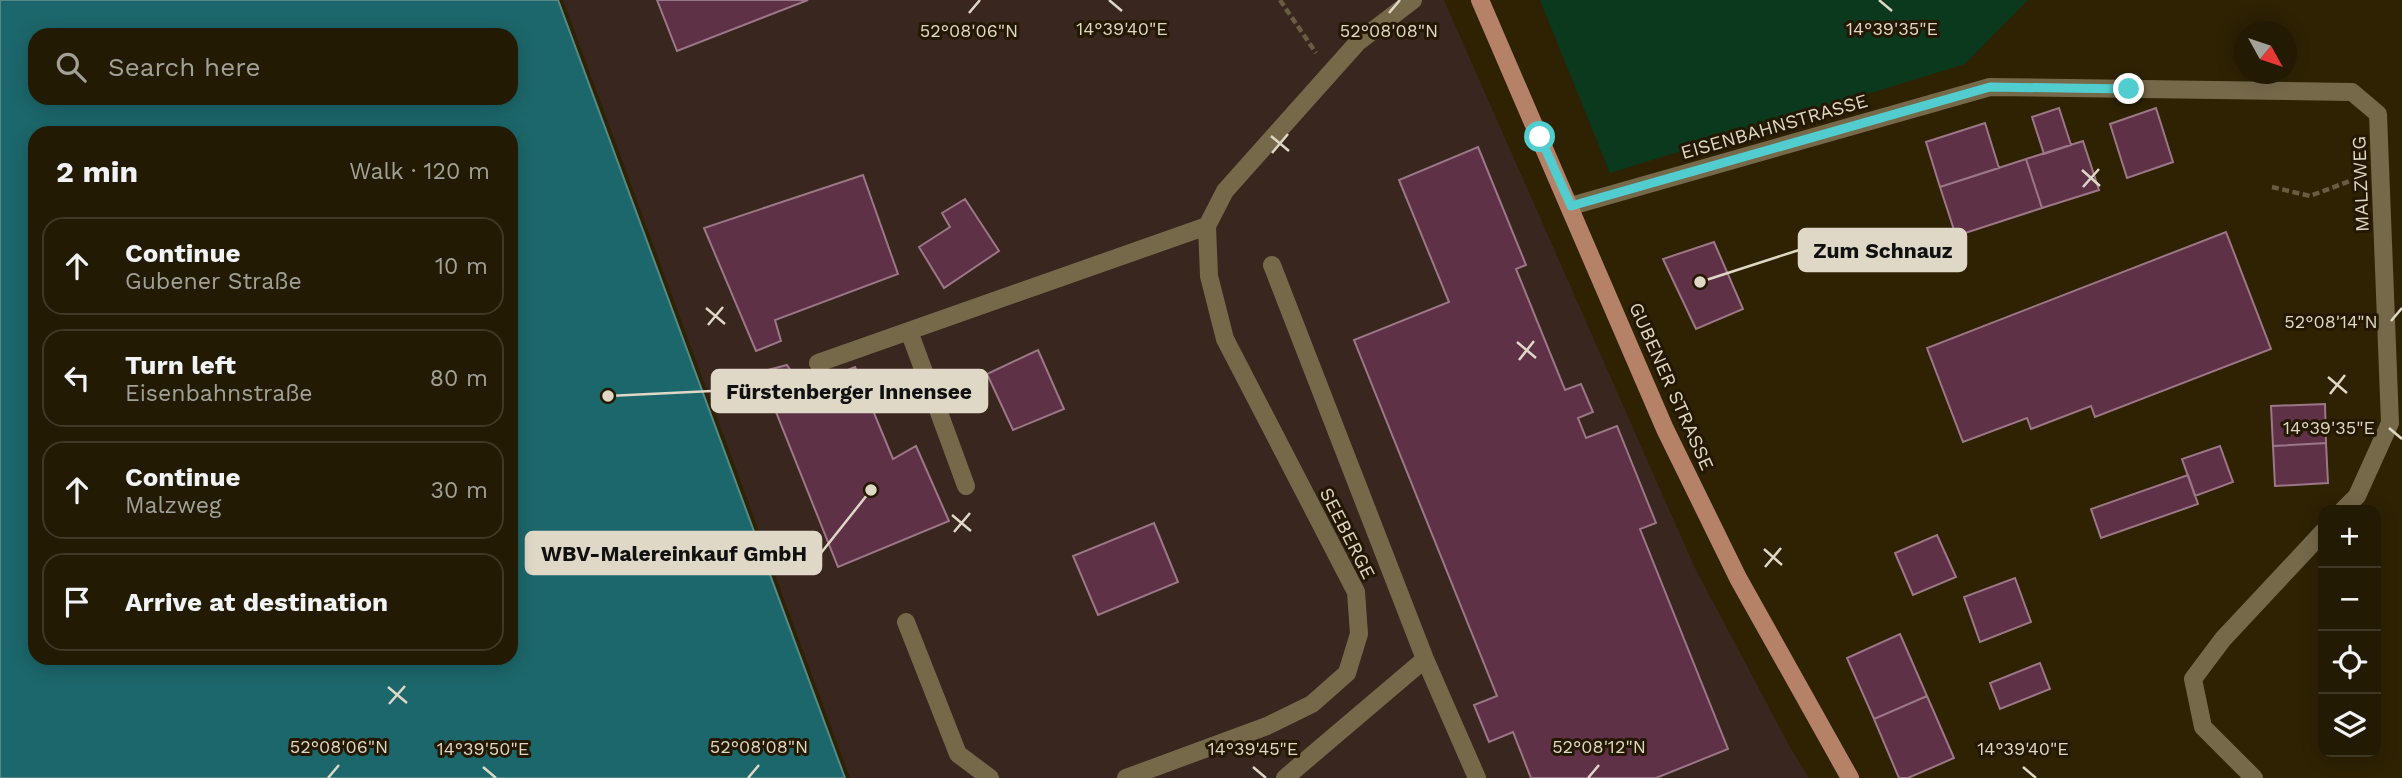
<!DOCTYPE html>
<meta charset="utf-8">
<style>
body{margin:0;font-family:"Work Sans",sans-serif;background:#2a230c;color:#f1f3f6}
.controls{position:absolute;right:21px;bottom:21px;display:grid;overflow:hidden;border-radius:14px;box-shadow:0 4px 18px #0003}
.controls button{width:63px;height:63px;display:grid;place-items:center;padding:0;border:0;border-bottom:2px solid #3f3824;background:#221a02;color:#f1f3f6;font:35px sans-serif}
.compass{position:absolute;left:2234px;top:21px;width:63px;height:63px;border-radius:50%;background:#221a02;box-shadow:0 4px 18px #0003;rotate:130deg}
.stop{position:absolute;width:21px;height:21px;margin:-16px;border:5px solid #52cdcf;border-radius:50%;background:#fff}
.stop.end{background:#52cdcf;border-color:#fff;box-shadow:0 2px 7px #0008}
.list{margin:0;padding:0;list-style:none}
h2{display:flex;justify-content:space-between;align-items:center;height:91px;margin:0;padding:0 28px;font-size:30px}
h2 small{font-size:23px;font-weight:400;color:#a2a199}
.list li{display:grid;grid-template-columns:46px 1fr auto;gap:21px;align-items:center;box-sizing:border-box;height:98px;margin:0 14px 14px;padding:0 14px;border:2px solid #3f3824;border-radius:21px}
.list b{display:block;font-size:26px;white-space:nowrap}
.list p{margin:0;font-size:23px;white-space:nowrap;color:#a2a199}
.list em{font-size:23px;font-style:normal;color:#a2a199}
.icon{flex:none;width:38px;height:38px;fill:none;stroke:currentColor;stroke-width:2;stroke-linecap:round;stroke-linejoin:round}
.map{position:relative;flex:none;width:2402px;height:778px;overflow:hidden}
.search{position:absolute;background:#221a02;box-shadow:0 4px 18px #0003;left:28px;top:28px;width:490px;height:77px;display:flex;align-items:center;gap:18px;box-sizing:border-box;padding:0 24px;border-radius:21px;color:#a2a199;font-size:26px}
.panel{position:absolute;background:#221a02;box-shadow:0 4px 18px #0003;left:28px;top:126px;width:490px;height:539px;border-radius:21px}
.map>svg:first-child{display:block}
</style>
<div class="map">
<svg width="2402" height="778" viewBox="0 0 2402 778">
<rect width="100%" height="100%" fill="#2e2203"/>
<path fill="#38261f" d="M563,0H1444L1694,566L1790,747L1809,778H850Z"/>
<path fill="#0b391d" d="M1540,0H2028L1965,64L1610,173Z"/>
<path fill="#1c676b" stroke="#568987" stroke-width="2" fill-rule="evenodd" d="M0,0H558L845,778H0ZM35,35H511V98H35ZM35,133H511V658H35Z"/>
<path fill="#5e3146" stroke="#9b7787" stroke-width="2" d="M657,0H808L677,51Z
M2059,108L2071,145L2044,154L2032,117Z
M2156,108L2173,162L2127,178L2110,124Z
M1985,123L1999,168L1940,187L1926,142Z
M2083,141L2099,190L2042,208L2026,159Z
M1478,147L1526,265L1516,269L1565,390L1581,384L1593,412L1578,418L1586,438L1617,426L1656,523L1640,529L1728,749L1656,778H1531L1513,732L1489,742L1474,705L1497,696L1354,340L1449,302L1399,180Z
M2026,159L2042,208L1956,236L1940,187Z
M863,175L898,274L775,320L781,341L756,351L704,228Z
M965,199L999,251L944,288L919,247L950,227L942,213Z
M2226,232L2271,349L2095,417L2091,406L2031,429L2027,418L1963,442L1927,348Z
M1714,242L1743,309L1696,329L1663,259Z
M1038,350L1064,409L1013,430L987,374Z
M787,365L802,388L855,367L893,459L916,446L949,521L838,567L760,372Z
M2325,404L2326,443L2273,446L2271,406Z
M2326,443L2328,483L2275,486L2273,446Z
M2220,446L2233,482L2195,496L2182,459Z
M2188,475L2198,504L2101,538L2091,509Z
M1154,523L1178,582L1098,615L1073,556Z
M1937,535L1956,577L1913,595L1895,553Z
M2015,578L2031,622L1980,642L1964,597Z
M1900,634L1927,696L1874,719L1847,658Z
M2040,663L2050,689L2000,709L1990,683Z
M1927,696L1954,758L1908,778H1899L1874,719Z"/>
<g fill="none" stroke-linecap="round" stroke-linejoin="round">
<path stroke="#685d43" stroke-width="4.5" stroke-dasharray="7 3.5" stroke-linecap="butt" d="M1280,0L1316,53
M2272,187L2310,196L2355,179"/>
<path stroke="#76694a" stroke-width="18" d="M1571,206L1990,87L2352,92L2378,114L2390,423L2357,496L2343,510
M1272,265L1425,659L1477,778
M909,331L966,486
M818,363L1207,226
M906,622L958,754L990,778
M1126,778L1267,726L1312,704L1347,673L1359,634L1356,592L1225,339L1209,276L1207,226L1225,191L1358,42L1413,0
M1285,778L1425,659
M2254,778L2203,727L2193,679L2223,639L2323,532"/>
<path stroke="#b58268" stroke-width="18" d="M1480,0L1665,429L1738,578L1850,778"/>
</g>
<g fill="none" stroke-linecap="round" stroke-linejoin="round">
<path stroke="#52cdcf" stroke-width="9" d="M1540,137L1571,206L1990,87L2129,89"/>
</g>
<path fill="none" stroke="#dfd8c7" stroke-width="2.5" d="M1109,0L1122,11M1879,0L1892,11M969,13L980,0M1389,13L1400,0M1271,136L1289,151M1272,153L1288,134M2082,170L2100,186M2083,187L2099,169M706,308L725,324M2391,321L2402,308M708,325L723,307M1517,342L1536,358M1519,360L1534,341M2328,377L2347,393M2330,394L2345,375M2389,428L2402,439M952,515L971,531M954,532L970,513M1764,549L1782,565M1765,567L1781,548M388,687L407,703M389,704L405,686M483,767L496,778M1253,767L1266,778M2023,767L2036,778M328,778L339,765M748,778L759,765M1588,778L1599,765"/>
<g text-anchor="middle" stroke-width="6" stroke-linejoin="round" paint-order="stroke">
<g font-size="19" fill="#dfd8c7" stroke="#241800">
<text transform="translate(1774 126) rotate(-16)" y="7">EISENBAHNSTRASSE</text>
<text transform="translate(2360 184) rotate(-92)" y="7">MALZWEG</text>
<text transform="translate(1672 386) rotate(66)" y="7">GUBENER STRASSE</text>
<text transform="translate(1348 533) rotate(63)" y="7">SEEBERGE</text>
</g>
</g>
<g font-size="18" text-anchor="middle" fill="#dfd8c7" stroke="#241800" stroke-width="6" stroke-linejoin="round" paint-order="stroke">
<text x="1122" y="35">14°39'40"E</text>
<text x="1892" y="35">14°39'35"E</text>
<text x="969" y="37">52°08'06"N</text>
<text x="1389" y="37">52°08'08"N</text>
<text x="2331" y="328">52°08'14"N</text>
<text x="2329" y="434">14°39'35"E</text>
<text x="339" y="753">52°08'06"N</text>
<text x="759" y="753">52°08'08"N</text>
<text x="1599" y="753">52°08'12"N</text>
<text x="483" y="755">14°39'50"E</text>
<text x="1253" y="755">14°39'45"E</text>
<text x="2023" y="755">14°39'40"E</text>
</g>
<path fill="none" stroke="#dfd8c7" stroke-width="2.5" d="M1700 282L1799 250M608 396L712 391M871 490L821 553"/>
<g fill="#dfd8c7" stroke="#241800" stroke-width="2.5">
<circle cx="1700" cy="282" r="7"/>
<circle cx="608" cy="396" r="7"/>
<circle cx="871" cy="490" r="7"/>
</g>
<g fill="#dfd8c7" stroke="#dfd8c7" stroke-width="2.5">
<rect x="1799" y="229" width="167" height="42" rx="7"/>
<rect x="712" y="370" width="275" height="42" rx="7"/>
<rect x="526" y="532" width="295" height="42" rx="7"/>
</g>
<g font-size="21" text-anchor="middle" font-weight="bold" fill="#111">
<text x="1883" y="258">Zum Schnauz</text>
<text x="849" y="399">Fürstenberger Innensee</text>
<text x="674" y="561">WBV-Malereinkauf GmbH</text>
</g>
</svg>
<div class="controls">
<button>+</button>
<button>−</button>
<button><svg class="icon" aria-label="locate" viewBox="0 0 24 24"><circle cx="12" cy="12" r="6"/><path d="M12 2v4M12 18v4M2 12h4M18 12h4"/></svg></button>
<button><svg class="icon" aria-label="layers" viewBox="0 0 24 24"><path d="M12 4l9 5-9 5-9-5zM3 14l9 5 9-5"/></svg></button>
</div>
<svg class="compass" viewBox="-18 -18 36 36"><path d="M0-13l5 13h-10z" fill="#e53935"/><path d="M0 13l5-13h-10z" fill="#a2a199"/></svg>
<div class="stop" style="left:1540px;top:137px"></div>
<div class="stop end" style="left:2129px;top:89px"></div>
<div class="search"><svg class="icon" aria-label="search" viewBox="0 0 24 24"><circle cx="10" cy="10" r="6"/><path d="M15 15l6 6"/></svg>Search here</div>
<section class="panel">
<h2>2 min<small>Walk · 120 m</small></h2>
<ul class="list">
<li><svg class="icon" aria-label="ahead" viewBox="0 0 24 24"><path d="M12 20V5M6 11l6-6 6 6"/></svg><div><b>Continue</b><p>Gubener Straße</p></div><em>10 m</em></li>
<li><svg class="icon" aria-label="left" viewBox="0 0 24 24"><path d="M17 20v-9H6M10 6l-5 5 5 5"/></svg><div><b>Turn left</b><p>Eisenbahnstraße</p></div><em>80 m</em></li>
<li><svg class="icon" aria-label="ahead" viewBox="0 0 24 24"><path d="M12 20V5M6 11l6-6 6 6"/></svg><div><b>Continue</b><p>Malzweg</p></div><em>30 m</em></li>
<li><svg class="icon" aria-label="arrive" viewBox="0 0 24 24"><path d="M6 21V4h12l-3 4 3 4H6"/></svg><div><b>Arrive at destination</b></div></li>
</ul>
</section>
</div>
